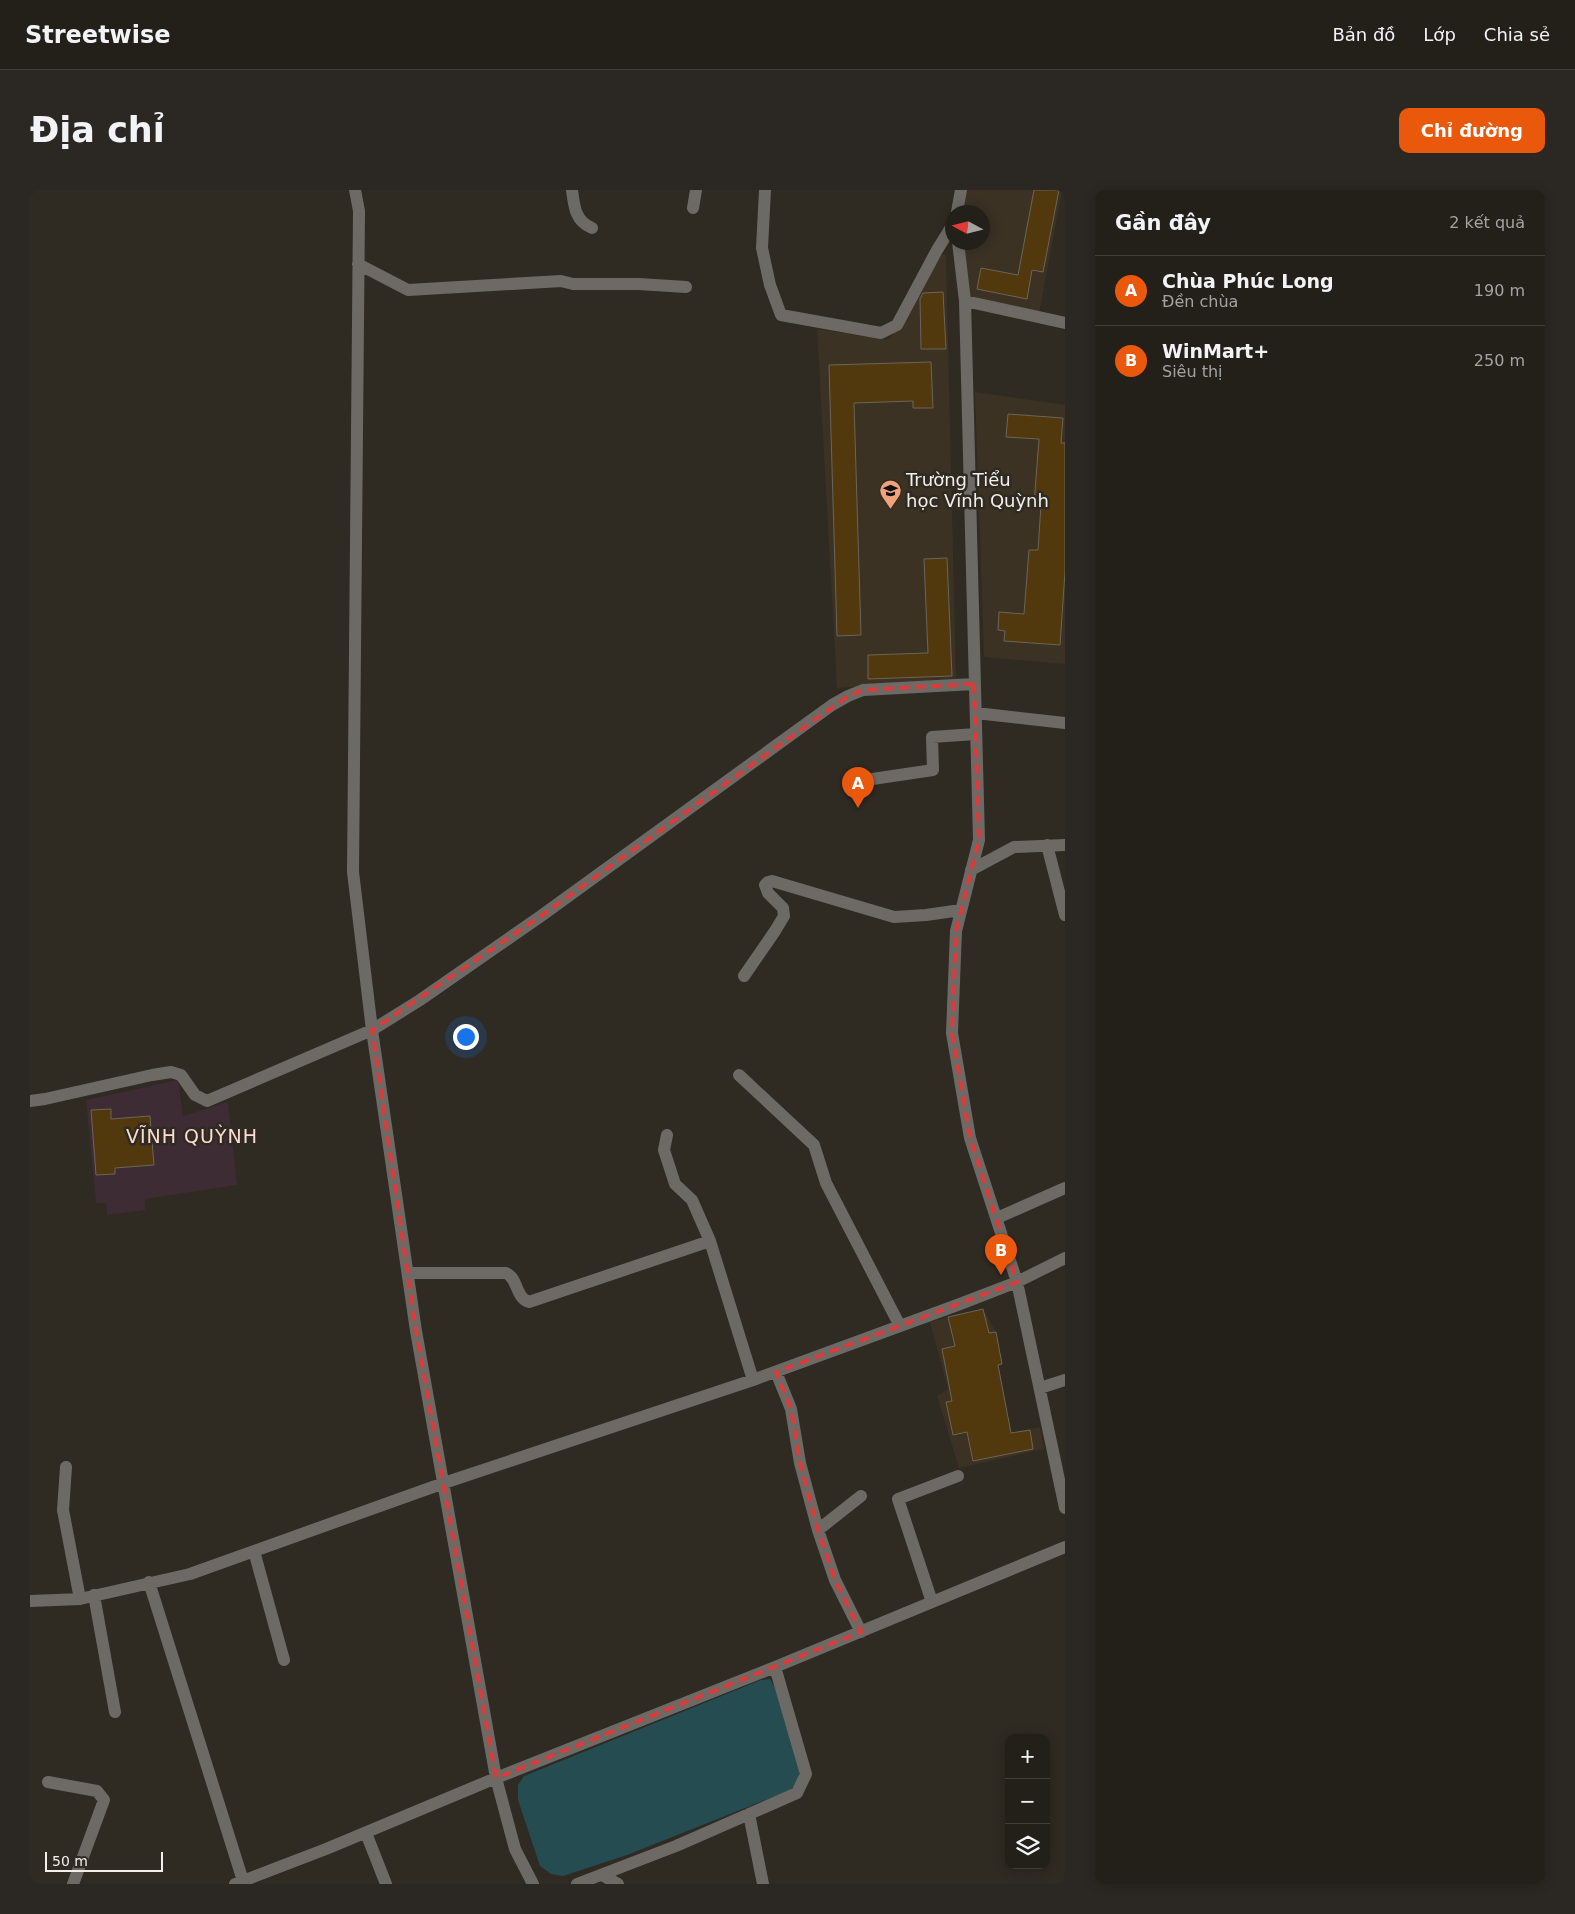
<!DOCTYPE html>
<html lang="vi">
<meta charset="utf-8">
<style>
body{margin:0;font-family:"DejaVu Sans",sans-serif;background:#2b2823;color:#f1f3f6}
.controls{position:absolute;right:15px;bottom:15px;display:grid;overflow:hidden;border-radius:10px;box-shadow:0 2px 12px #0003}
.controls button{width:45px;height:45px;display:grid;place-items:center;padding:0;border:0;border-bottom:1px solid #403e39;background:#23201a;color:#f1f3f6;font:25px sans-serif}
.compass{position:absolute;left:915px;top:15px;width:45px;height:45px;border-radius:50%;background:#23201a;box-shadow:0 2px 12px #0003;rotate:277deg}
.scale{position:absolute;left:15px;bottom:12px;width:118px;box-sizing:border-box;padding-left:5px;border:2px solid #f2eee9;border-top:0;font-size:14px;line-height:18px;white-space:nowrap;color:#f2eee9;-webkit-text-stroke:4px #2f2a22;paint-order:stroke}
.you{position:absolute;left:435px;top:846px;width:18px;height:18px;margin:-12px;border:4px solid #fff;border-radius:50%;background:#1a73e8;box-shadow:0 0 0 8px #1a73e833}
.badge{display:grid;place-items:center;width:32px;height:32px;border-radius:50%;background:#ea580c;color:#fff;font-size:16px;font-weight:700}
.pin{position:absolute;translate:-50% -41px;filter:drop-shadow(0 1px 2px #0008)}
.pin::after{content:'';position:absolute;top:26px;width:18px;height:15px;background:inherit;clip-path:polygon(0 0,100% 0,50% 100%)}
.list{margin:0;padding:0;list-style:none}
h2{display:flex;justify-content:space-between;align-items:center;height:65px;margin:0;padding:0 20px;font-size:21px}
h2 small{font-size:16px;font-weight:400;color:#a3a3a2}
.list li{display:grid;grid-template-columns:32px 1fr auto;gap:15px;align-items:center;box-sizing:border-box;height:70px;padding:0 20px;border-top:1px solid #403e39}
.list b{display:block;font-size:19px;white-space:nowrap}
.list p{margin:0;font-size:16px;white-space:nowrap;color:#a3a3a2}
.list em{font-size:16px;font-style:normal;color:#a3a3a2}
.icon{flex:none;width:28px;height:28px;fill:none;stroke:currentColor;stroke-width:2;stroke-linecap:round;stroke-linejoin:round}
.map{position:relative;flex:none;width:1035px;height:1694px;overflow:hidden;border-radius:10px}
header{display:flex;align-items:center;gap:30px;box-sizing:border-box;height:70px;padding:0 25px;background:#23201a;border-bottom:1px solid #403e39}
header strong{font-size:24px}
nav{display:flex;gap:28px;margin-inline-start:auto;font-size:18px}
.intro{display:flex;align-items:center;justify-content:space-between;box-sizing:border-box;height:120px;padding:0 30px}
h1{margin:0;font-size:35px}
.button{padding:12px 22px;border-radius:10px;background:#ea580c;color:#fff;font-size:18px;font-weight:700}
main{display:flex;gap:30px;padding:0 30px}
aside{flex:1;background:#23201a;border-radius:10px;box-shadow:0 2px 12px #0003}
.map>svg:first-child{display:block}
</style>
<header>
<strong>Streetwise</strong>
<nav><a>Bản đồ</a><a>Lớp</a><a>Chia sẻ</a></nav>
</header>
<div class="intro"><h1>Địa chỉ</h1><a class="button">Chỉ đường</a></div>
<main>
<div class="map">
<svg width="1035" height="1694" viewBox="0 0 1035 1694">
<rect width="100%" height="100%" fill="#2f2a22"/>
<path fill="#3e2c35" d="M148,890L153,926L198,912L207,995L115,1009V1020L77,1025L76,1013H66L56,910Z"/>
<path fill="#3b3224" d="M937,0H1032L1009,124L939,107L934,53L952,52V22H933Z
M912,64L916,65L917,109L926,489L807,498L787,139L859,150Z
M945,202L1035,215V474L954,467Z
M953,1119L966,1142L972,1174L968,1175L981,1243L1010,1237L1014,1259L929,1278L907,1206L918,1199L900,1132Z"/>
<path fill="#244c51" d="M740,1489L745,1498L770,1580L766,1596L758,1601L597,1665L533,1686L521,1684L510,1676L488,1610V1595L494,1586L731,1490Z"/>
<path fill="#52390d" stroke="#6b655b" d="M1004,0H1029L1013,82L1002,80L997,109L947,99L951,78L988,85Z
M913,102L916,159H891L890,109L893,103Z
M901,172L903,218H883V211L824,213L831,445L807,446L799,175Z
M978,224L1033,228L1031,253H1035V382L1030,455L974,451L975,441L968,440L969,422L994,424L999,360H1008L1011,315L1004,314L1009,249L976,247Z
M917,368L922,486L838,489V465L898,463L894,369Z
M81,919V929L120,926L124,975L85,978V984L66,985L61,920Z
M953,1119L959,1143L966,1142L972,1174L968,1175L981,1243L1000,1240L1003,1259L943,1271L937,1242L923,1245L916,1212L922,1211L912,1159L925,1156L918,1127Z"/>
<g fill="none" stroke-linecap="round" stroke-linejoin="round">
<path stroke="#6d6a66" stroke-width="12" d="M325,0L329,21L323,682L342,840L386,1141L466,1588L485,1659L503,1694
M542,0C544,16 545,31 562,38
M735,0L732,58L740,95L751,125L851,143L867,135L907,60L922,36
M663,18L666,0
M927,22L931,0
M928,52L935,111L949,650L926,741L922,843L940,948L987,1092L1035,1318
M328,74L378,100L531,91L543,94H609L656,97
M935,111L1035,133
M946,523L1035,533
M829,591L903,580L902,547L946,544
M1017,655L1035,725
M941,680L984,657L1035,655
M714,786L745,741L754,726L753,718L738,703L735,695L738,692L742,691L864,727L896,725L931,720
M709,885L784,955L796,993L870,1136
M0,911L15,909L122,885L141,882L151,885L165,905L177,911L342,840L390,810L511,726L802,515L818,506L833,500L944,494
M637,945L634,960L645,994L662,1010L680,1051L723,1190
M967,1028L1035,998
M378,1083H476C488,1088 486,1109 499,1112L680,1051
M746,1182L761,1219L770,1273L788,1340
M1010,1198L1035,1190
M36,1277L33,1320L50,1409
M831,1306L788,1340L805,1390L831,1442
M224,1361L254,1470
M119,1392L214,1694
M64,1405L85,1522
M0,1411L50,1409L160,1384L414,1293L723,1190L930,1114L987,1092L1035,1068
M902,1412L868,1309L928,1286
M18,1592L67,1601L74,1610L43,1694
M719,1624L733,1694
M336,1643L356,1694
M572,1685L588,1694
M205,1694L296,1659L466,1588L745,1477L1035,1357
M547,1694L646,1656L767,1603L776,1584L745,1477"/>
</g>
<path fill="none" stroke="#d93c3b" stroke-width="4" stroke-dasharray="10 6" stroke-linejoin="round" d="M944,494L949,650L926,741L922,843L940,948L987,1092L746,1182L761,1219L770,1273L788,1340L805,1390L831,1442L466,1588L386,1141L342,840L511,726L818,506L833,500Z"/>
<defs>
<symbol id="school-pin" viewBox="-11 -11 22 30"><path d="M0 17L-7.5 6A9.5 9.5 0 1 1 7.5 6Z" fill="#f1a27b" stroke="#2f2a22"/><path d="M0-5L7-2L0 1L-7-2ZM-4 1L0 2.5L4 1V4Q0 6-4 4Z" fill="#111"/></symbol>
</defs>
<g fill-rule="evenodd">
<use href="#school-pin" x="848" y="288" width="25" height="34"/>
</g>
<g text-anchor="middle" stroke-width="5" stroke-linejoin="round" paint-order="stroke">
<g font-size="18" fill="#f2eee9" stroke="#2f2a22" text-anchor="start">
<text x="876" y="296">Trường Tiểu<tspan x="876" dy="21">học Vĩnh Quỳnh</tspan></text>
</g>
<g font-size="19" letter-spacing="1" fill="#fbdccd" stroke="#2f2a22">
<text x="162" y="953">VĨNH QUỲNH</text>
</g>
</g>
</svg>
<div class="controls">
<button>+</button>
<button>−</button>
<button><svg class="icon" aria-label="layers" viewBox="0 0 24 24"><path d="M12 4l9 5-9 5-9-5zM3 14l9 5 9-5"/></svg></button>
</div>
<svg class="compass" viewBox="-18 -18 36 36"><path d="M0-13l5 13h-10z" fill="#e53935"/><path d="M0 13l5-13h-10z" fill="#a3a3a2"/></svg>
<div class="scale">50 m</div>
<div class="you"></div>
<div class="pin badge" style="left:828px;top:618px">A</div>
<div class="pin badge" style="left:971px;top:1085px">B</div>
</div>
<aside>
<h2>Gần đây<small>2 kết quả</small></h2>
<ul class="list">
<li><span class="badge">A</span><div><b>Chùa Phúc Long</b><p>Đền chùa</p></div><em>190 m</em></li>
<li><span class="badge">B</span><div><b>WinMart+</b><p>Siêu thị</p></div><em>250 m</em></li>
</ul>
</aside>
</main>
